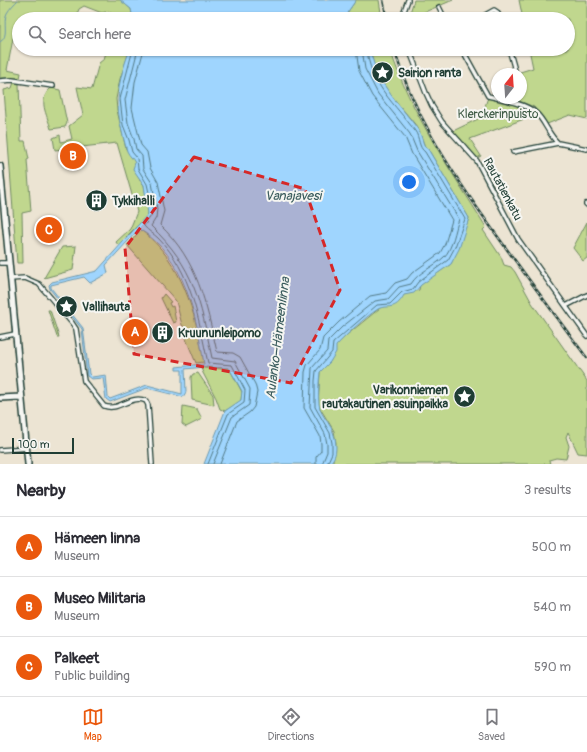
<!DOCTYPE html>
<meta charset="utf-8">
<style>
body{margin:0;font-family:Pangolin,sans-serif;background:#f7f7f7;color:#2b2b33}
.compass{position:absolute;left:491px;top:68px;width:36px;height:36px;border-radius:50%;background:#fff;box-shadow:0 1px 3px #0004;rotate:17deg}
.scale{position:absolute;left:12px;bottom:10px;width:62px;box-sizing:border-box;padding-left:4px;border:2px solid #1f3d34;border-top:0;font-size:11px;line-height:14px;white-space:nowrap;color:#1f3d34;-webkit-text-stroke:3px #f6f6f2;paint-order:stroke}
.you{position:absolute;left:409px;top:182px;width:14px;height:14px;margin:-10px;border:3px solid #fff;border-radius:50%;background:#1a73e8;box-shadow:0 0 0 6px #1a73e833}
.badge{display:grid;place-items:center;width:26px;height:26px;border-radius:50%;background:#ea580c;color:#fff;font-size:13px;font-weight:700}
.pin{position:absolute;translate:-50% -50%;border:2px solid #fff;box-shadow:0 1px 4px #0006}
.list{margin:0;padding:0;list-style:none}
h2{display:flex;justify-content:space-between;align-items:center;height:52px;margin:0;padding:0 16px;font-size:17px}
h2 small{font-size:13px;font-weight:400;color:#7c7c81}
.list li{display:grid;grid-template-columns:26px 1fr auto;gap:12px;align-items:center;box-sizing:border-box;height:60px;padding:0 16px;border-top:1px solid #e1e1e2}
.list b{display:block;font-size:15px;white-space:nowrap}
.list p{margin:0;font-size:13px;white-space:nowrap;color:#7c7c81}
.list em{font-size:13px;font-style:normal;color:#7c7c81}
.icon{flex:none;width:22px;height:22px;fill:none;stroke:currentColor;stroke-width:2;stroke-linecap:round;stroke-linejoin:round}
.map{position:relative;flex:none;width:587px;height:464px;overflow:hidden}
.search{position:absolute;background:#fff;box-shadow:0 1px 3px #0004;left:12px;right:12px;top:12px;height:44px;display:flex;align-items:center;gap:10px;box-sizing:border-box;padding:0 14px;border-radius:22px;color:#7c7c81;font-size:15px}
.sheet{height:232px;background:#fff}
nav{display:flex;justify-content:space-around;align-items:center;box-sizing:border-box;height:56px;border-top:1px solid #e1e1e2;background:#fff;font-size:11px;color:#7c7c81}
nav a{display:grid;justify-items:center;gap:2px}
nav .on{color:#ea580c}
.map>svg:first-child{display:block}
</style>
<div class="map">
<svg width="587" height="464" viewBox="0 0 587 464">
<rect width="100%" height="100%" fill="#ece4d3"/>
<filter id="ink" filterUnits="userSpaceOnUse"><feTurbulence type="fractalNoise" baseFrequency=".025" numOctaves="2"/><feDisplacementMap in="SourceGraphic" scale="8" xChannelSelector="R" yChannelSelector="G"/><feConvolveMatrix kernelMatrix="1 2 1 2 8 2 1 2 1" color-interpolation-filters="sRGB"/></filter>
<g filter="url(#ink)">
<path fill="#c0d78e" stroke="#708a61" d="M0,0H120L131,9L133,19H116L109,11L102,13L84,6L79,9L75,19H19V29L15,28L7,70L21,73L20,78H0Z
M356,0H379L382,19H355L347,13Z
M414,0H453L408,19Z
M519,0H587V119L570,115L547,124L534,107L514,99V98H521V74L517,73L533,68L529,49H568V19H523Z
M107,49H130L120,79L116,99L117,110L126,149L134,159L140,181L144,185L149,211L147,216L118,245L116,242L130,229L137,212L117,143L55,150L53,138L60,135L61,142L72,139L69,126L83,115L77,87L92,89L99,63L104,59Z
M370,49H390C410,113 451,170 486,227L483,230L501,257L504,265L511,267L515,272L532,303L587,381V454L578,453L568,432L566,437L569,446L566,459L556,458L549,460L550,464H329L333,461L336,443L334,431L318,405L320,372L330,362L335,346L348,334L380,308L403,295L419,290L420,285L451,264L469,218L428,149L425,147L418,128L386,89L374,66Z
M14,82L19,84L21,141H25L29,159L27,160L31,211L22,213L23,263H17L4,90L12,88Z
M51,88L60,90L67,123L65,127L51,129C47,114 37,100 51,88Z
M490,97L524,108L535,115L470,139L481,156L477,158L453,131L482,117L487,100Z
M587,222V258L583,261L573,248Z
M141,230C183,262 195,312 204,362L196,363L186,339L189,331L182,325L176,301L127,245Z
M76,246L73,270L44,278L62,247Z
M164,294L171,302L169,303L171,307L173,306L176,322L173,323L161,298Z
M48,310H50L59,337H57Z
M201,368H229L242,392L241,401L225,411L220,409L216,398L203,373Z
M198,373L213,395L214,405L192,400L191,377L193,374Z
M183,406L197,409L202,419L186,427L182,424Z"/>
<path fill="#9fd5fe" stroke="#6c98ad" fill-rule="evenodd" d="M120,0H356L347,13L355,19H133L131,9Z
M130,49H370C377,84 397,101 417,128C422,135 422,141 425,147L428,149L469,218L459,249L451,264L421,285L414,293L404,295C395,312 387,304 378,309C363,319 348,333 336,346V352L330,362L320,372C319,382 318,394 319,404C320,418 336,425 336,447C336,455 334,459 329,464H204L225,411L241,400L242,391L229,368L204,367L185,369L186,392L183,397L147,388L110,402L106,399L103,378L91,379L87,376L82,329L50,289L49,285L52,282L97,271L148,214L144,185L133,169L135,163C133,158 129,156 127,151C115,108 114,92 130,49ZM139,229C185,256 196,315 204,364L176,367V370H182V394L147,385L110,399L108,397L106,375L92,377L89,374L83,328L51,288V285L84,277L90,283L108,273L106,265Z"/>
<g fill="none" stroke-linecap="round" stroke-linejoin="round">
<path stroke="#527a85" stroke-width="1" d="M133,49L120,99L123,125L129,140L132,152L137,158L138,169L147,184L153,210L151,216L144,226C148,231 154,234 158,238C192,272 198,318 208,363L232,365L245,390L244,403L228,414L208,464
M138,49L125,100L128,123L134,139L136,149L142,156L143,169L152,183L157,209L156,218L151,226C195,268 200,301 212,358L235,361L250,389L249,405L232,417L213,464
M144,49L135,82L132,108L141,145L147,152L150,168L158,182L164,211L160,225C198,261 206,303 217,352L233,353L240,357L255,384L257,392L254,407L250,412L237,421L220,464
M316,464V457L321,451V444L320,436L304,408L305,372L307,365L320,350L323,338L339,322L370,296L386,293L395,283L407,279L412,273L440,253L445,244L452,220L412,154L405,137L372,96L359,71L356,49
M322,464L327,452V444L325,434L310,407L312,368L327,351L328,341L342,327L375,301L388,299L399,287L411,284C418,272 434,267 444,257C453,248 455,230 459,219L417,151L410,134L378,94L365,69L362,49
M327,464L332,453V443L330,433L315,407V381L316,371L332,352L333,343L377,305L390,304L402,292L413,289L418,282L448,260L455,247L465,219L425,152C418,147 420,138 415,131C396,105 369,83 367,49"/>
<path stroke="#6c98ad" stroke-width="1" d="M0,42C10,37 2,22 7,13C10,8 14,4 18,0"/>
<defs>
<path id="minor" d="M439,7L445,19
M403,19L404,11L408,0
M478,19L494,10L497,12L501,19
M409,49L426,93L432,106L442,122L477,161L518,239L587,336
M462,49L488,96L497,98
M509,49L516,74
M0,81L12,80L53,86
M497,98L510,101
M511,98L510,101C518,104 529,106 536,113C545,121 548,134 558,143
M513,152L558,143L587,149
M586,204L587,205
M0,263H9
M10,279L25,278L39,284L72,323L76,329L84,381L104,406C119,412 130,394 146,401L148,405L152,464
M566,306L587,295
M0,337L15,334
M0,450L27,448"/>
<path id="secondary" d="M0,166L28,464
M0,398L21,397"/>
</defs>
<use href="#minor" stroke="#1f3d34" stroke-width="6"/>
<use href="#secondary" stroke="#1f3d34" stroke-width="8"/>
<use href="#minor" stroke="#f6f6f2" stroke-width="3.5"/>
<use href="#secondary" stroke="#f6f6f2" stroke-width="5"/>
<defs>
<path id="rail" d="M383,0L387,19
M394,49C412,110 447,165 483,216C517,264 552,311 587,358"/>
</defs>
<use href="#rail" stroke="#1f3d34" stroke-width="2.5"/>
<use href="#rail" stroke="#f6f6f2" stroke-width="1" stroke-dasharray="3" stroke-linecap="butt"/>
</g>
</g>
<path fill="#d62828" fill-opacity="0.2" stroke="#d62828" stroke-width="3" stroke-dasharray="8 5" stroke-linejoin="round" d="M194,157L305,189L340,290L291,383L134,354L125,248Z"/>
<defs>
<symbol id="sight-disc" viewBox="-11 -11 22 22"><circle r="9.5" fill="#1f3d34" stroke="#f6f6f2"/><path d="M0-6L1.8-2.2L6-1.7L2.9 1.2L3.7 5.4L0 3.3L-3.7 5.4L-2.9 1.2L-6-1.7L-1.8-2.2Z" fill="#fff"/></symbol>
<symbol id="building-disc" viewBox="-11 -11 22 22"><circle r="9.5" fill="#1f3d34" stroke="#f6f6f2"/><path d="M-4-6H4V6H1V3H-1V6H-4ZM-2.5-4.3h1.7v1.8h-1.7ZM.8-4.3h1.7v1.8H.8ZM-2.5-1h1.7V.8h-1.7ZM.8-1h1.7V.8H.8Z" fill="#fff"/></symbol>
</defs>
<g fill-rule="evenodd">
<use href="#sight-disc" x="370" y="60" width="25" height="25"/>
<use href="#building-disc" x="84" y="188" width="25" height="25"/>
<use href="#sight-disc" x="54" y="294" width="25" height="25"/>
<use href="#building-disc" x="150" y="320" width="25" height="25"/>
<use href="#sight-disc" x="452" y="384" width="25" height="25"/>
</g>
<g text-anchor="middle" stroke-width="4" stroke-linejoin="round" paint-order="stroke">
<g font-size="12" font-weight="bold" fill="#1f3d34" stroke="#f6f6f2" text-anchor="start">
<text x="398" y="77">Sairion ranta</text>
<text x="112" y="205">Tykkihalli</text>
<text x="82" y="311">Vallihauta</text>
<text x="178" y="337">Kruununleipomo</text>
<text x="448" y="394" text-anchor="end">Varikonniemen<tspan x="448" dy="14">rautakautinen asuinpaikka</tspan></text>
</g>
<g font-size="12" fill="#3f5c46" stroke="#f6f6f2">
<text x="498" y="118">Klerckerinpuisto</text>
</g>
<g font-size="12" fill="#1f3d34" stroke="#f6f6f2">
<text transform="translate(503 189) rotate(62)" y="4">Rautatienkatu</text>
</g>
<g font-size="13" font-style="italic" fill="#395b5c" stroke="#f6f6f2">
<text x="293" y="200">Vanajavesi</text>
<text transform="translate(277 338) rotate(-83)" y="5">Aulanko–Hämeenlinna</text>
</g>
</g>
</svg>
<svg class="compass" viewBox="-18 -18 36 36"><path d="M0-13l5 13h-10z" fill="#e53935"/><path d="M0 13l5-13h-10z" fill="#7c7c81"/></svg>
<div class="scale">100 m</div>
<div class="you"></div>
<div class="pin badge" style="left:135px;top:332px">A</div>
<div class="pin badge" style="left:73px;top:156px">B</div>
<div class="pin badge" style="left:49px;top:230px">C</div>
<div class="search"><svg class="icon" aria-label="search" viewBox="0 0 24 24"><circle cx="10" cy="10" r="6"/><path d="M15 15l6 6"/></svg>Search here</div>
</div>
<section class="sheet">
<h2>Nearby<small>3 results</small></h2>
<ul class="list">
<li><span class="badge">A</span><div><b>Hämeen linna</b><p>Museum</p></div><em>500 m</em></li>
<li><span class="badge">B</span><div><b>Museo Militaria</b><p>Museum</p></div><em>540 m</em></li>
<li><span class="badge">C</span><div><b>Palkeet</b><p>Public building</p></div><em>590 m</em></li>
</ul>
</section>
<nav>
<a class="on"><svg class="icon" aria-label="map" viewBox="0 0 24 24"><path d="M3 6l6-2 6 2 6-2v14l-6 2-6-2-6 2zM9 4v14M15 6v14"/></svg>Map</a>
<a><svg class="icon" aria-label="directions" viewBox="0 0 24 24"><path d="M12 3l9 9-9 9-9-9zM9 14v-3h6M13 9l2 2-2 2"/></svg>Directions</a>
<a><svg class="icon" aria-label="saved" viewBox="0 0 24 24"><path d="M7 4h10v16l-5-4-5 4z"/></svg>Saved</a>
</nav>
